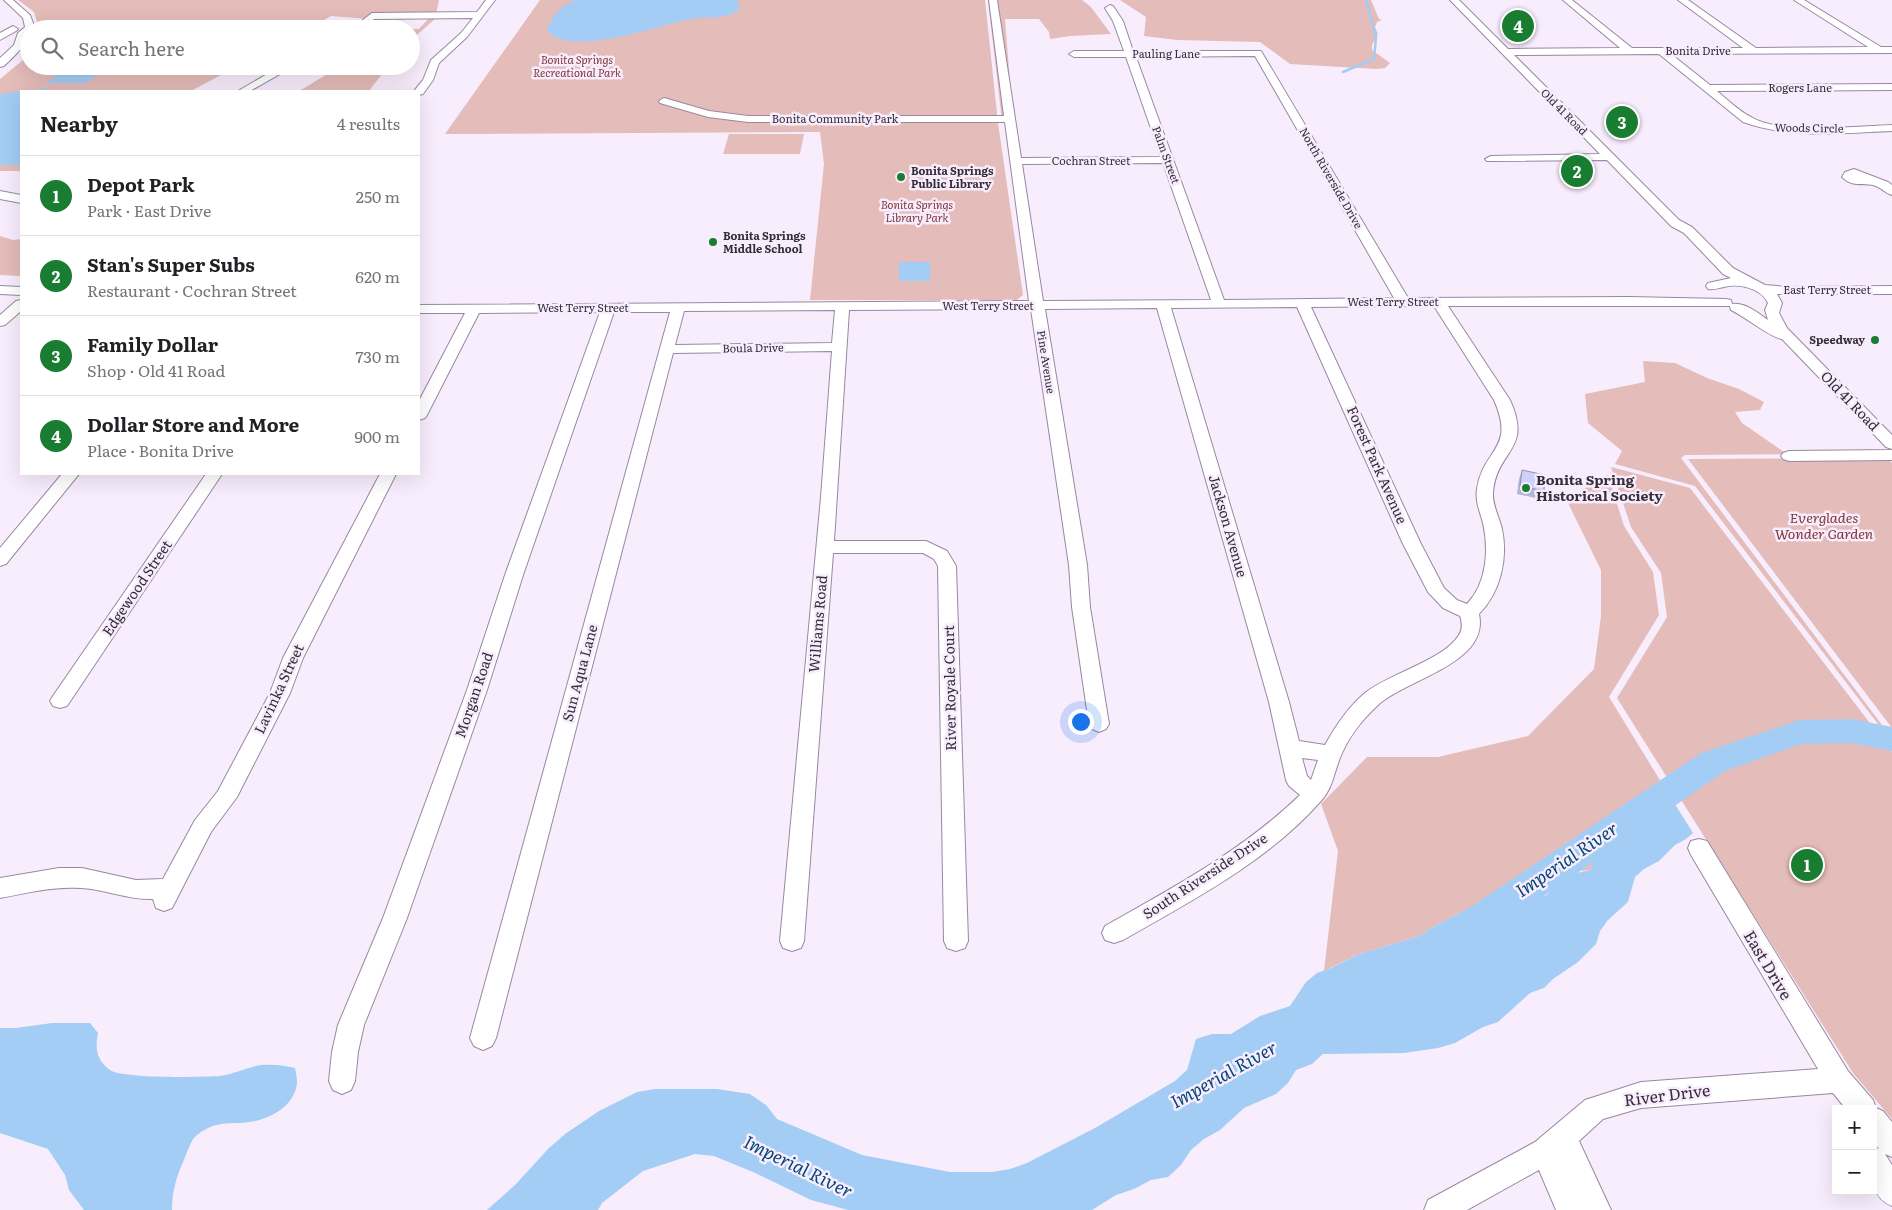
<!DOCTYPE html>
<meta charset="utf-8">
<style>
body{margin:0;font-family:Literata,serif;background:#f2f2f2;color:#202124}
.controls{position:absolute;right:15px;bottom:15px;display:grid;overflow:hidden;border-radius:0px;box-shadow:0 5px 20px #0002}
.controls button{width:45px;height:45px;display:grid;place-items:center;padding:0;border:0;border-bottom:1px solid #e0e0e0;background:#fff;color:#202124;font:25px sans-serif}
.you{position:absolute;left:1080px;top:721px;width:18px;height:18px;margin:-12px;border:4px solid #fff;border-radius:50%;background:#1a73e8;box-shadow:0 0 0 8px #1a73e833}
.badge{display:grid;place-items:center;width:32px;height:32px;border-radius:50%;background:#187d30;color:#fff;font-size:16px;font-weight:700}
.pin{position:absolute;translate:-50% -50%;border:2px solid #fff;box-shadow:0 1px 5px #0006}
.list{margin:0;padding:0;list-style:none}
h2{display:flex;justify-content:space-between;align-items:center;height:65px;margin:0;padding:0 20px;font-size:21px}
h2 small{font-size:16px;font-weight:400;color:#757577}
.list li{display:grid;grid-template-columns:32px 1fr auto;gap:15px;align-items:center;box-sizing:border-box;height:80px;padding:0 20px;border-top:1px solid #e0e0e0}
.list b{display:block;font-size:19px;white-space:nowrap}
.list p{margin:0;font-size:16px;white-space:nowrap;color:#757577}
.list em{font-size:16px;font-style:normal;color:#757577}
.icon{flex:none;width:28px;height:28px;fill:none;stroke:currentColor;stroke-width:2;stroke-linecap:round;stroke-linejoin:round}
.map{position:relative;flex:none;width:1892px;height:1210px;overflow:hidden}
.search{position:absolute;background:#fff;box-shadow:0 5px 20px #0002;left:20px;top:20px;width:400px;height:55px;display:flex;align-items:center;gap:12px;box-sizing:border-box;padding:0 18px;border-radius:28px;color:#757577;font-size:19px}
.panel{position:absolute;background:#fff;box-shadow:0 5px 20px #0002;left:20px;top:90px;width:400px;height:385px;border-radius:0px}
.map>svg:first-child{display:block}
</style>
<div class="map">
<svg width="1892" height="1210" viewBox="0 0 1892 1210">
<rect width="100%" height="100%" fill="#f8edfd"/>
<path fill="#e4bcb9" d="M18,0H439L435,19L411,40V29H419L429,18L381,20L331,16L308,29H44L38,26L34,12Z
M540,0H985L998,123L1023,295L1017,300H810L824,164L820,132L445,134Z
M988,0H1082L1091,7L1111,34L1070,36L1050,39L1049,32L1039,19H1005L1013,121H1002Z
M1120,0H1371L1379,19L1382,20L1377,22L1375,27L1378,34L1372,45V50L1390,63L1385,68L1376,69L1290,64L1260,42L1177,40L1144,36L1146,17Z
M29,55V66H238L191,91H21V171H0V79Z
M341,66H388L369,91H299Z
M729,134H804L800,154H723Z
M0,236L13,240L21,239V276L0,275Z
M1643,361L1675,363L1707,378L1739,389L1764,402L1760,410L1735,412L1742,423L1784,452L1795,454L1685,455L1681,458L1888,733H1885L1695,486L1615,464L1622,451L1588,423L1585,394L1645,382Z
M1887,458L1892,463V728L1688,459Z
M1611,467L1690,488L1892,752V1119L1853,1073L1617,698L1667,617L1661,573L1631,527Z
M1608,475L1624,526L1653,572L1659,615L1609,697L1666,790C1652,803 1639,826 1619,830C1614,831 1608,830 1603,830L1594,848L1595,859L1590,870L1576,871L1554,884L1547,894L1520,903H1485L1471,907L1433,927L1420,936L1359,954L1324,971L1338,851L1321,804L1367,757H1438L1528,736L1594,669L1601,616V570L1568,503L1597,478Z"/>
<path fill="#a3cdf5" d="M576,0H737L740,8C728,21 706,16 690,19C661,25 566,59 547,30C553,15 561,5 576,0Z
M61,73H100L86,83H46Z
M49,88L45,91H21V165H0V94Z
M899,262H930V281H899Z
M1666,790L1693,833L1686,839L1675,845L1659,861L1644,869L1635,877L1628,902L1608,920L1600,931L1596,944L1578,962L1553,979L1544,988L1530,993L1498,1022L1483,1027L1455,1043L1438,1048L1404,1053L1323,1054L1312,1064L1296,1070L1288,1083L1276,1094L1244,1108L1220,1130L1204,1139L1191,1150L1181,1165L1168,1177L1151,1180L1134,1189L1116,1195L1092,1210H848L811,1200L753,1172L714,1156L695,1154L643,1171L602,1203L598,1210H487L516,1184L548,1149L565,1134L599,1111L637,1092L655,1089H717L750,1094L766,1105L777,1119L862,1155L950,1172H992L1010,1169L1027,1163L1095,1128L1175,1081L1187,1070L1196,1039L1212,1034H1231L1260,1016L1290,1006L1306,982L1317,973L1331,968L1359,954L1420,936L1433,927L1471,907L1485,903H1520L1547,895L1563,876L1590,870L1595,859L1591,836L1603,830H1619L1631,824L1657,802Z
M52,1023H90L98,1033C95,1048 96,1060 110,1070C124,1079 201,1077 220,1076C234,1074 247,1067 261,1065C272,1064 284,1065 295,1068C296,1072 297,1078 297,1083C295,1104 274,1117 255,1121C232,1126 219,1118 197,1135C190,1140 187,1154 183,1162C176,1178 172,1192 172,1210H84L69,1190L65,1175L48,1149L0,1133V1028H16Z"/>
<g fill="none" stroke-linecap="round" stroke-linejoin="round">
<path stroke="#a3cdf5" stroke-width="2.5" d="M1343,72L1374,59L1376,37L1366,0"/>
<path fill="#a3cdf5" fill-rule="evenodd" d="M1852,719L1892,727V751L1852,743L1801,744L1725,771L1486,936L1473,941L1460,936L1455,925L1460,914L1701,753L1800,720Z"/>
<defs>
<path id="minor" d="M4,0H13L30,15L35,28L29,29C29,44 14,56 4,66L0,67V58L14,45L18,33L25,27L23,18Z
M486,0H495L467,37L439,63L433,80L423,94L419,95V91H414L423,80L431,60L461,33L473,18L374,19L362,29H351L372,13L477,12Z
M989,0H997L1021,158L1161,157L1126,57H1074L1069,54L1074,51H1124L1113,21L1105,8L1110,5L1113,6L1123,21L1133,51H1261L1408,298L1628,297L1726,299L1731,300L1732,304C1745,302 1758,313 1768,320L1765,310L1768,303C1761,288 1739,283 1724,287C1718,288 1715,290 1708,289L1706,286L1708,283L1731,278L1723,274L1684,233L1671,226L1607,160L1487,161L1485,159L1491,156L1600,154L1450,0H1459L1508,49L1620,48L1563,0H1572L1632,48H1743L1678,0H1688L1756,48L1868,47L1794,0H1804L1881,47H1892V53L1671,54L1710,85L1892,84V90L1717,91C1728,100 1739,111 1751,117C1780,135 1857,126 1892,125V131C1842,133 1791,139 1743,122L1659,54L1514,55L1679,220L1692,227L1733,268L1765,285L1787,287L1892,286V294H1777L1782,303L1779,313L1787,328L1892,435V449L1886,447L1782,339C1771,338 1744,316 1731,310L1730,306H1448L1510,400C1533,451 1497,449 1493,492C1492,505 1499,516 1502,529C1508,558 1501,592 1479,614C1490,664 1405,679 1377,706C1362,720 1347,739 1340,758C1334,773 1332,790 1320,802C1267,862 1191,901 1123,940L1114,943L1105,940L1102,933L1105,926C1174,887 1243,850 1300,795L1289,786L1286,780L1269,702L1157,308L1045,309L1087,565L1090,607L1109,724L1106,729L1099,732L1092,729L1089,724L1072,607L1069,565L1031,309L849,310L834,541H926L947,551L956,566L968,941L965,948L956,951L947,948L944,941L938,566L934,559L923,553H833L804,941L801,948L792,951L783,948L780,941L821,497L832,351L673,353L496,1038L492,1046L483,1050L474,1046L470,1038L670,312H614L523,575L487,690L407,918L364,1025L358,1052L355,1081L351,1090L342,1094L333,1090L329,1081L332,1052L338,1025L383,918L467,690L505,575L600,312L479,313L427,415L425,418L419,420V401L465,313H419V305L1029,301L1005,122H748L708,117L660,103L659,101L664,98L709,111L748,116H1004ZM1255,56L1394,298L1224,300L1136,57ZM1163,163L1211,300L1043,301L1022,164ZM1434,306L1494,400C1516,450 1483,448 1477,489C1475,501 1480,512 1483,523C1489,550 1487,583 1467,604L1457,600L1444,588L1421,544L1311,307ZM1297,307L1403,544L1428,592L1443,608L1460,616C1462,622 1463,629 1459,635C1444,660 1390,673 1365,693C1348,707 1335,727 1325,745L1299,741L1289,702L1171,308ZM835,310L832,343L675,345L684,311ZM1302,758L1318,760L1311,780L1307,776Z
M13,26L18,29L16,31L0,40V33Z
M281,66H294L250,91H238Z
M1854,169L1888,182L1892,185V195C1885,193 1881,187 1873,185C1862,183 1852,187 1842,177L1845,172Z
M0,191L21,195V203L0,199Z
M0,286L21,287V295L0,294Z
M21,300V311L5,325L0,326V315L16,301Z
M1892,450V460L1789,461L1783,459L1781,456L1783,453L1789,451Z
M62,474H79L6,564L0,566V548Z
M206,474H222L67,706L60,708L53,706L50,701L53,696Z
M380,474H396L303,658L290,693L237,797L211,832L172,908L164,911L156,908L153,899C128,900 105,889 81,888C54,886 26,893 0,898V878L59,868H82L136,880L163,879L195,820L218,791L270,693L283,658Z
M1699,839L1707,841L1848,1071L1873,1100L1876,1108L1883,1111L1892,1122V1157L1885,1154L1892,1165V1206C1867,1196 1873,1169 1873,1146L1879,1149L1873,1141V1109H1846L1833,1093L1641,1108L1603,1119L1579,1141L1611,1210H1556L1539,1170L1467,1210H1424L1428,1200L1535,1142L1585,1100L1641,1082L1818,1069L1691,855L1688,848L1691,841Z"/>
</defs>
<use href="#minor" stroke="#9988a0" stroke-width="2"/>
<use href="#minor" fill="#fff" fill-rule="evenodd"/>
</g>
<path fill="#b1b5d8" d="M1522,470L1544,491L1541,499L1517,494L1519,479Z"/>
<path fill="#ced2fb" stroke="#9093b0" d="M1522,470L1545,475L1544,491L1520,486Z"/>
<g fill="#187d30" stroke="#f8edfd" stroke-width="2">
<circle cx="901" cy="177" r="5"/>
<circle cx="713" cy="242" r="5"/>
<circle cx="1875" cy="340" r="5"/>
<circle cx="1526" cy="488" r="5"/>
</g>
<g text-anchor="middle" stroke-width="5" stroke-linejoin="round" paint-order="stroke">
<g font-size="11" fill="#352e38" stroke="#f8edfd">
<text x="1698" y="55">Bonita Drive</text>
<text x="1166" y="58">Pauling Lane</text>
<text x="1800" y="92">Rogers Lane</text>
<text transform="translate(1564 112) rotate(45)" y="4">Old 41 Road</text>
<text x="835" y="123">Bonita Community Park</text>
<text transform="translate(1809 128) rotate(1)" y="4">Woods Circle</text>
<text transform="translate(1166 155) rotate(70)" y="4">Palm Street</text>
<text x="1091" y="165">Cochran Street</text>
<text transform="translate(1331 178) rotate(60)" y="4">North Riverside Drive</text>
<text x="1827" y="294">East Terry Street</text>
<text x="1393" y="306">West Terry Street</text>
<text x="988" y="310">West Terry Street</text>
<text x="583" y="312">West Terry Street</text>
<text transform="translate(753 348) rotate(-1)" y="4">Boula Drive</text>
<text transform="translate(1046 362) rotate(81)" y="4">Pine Avenue</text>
</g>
<g font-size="11" font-style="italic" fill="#803737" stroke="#f8edfd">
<text x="577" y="64">Bonita Springs<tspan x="577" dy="13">Recreational Park</tspan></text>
<text x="917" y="209">Bonita Springs<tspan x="917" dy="13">Library Park</tspan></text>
</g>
<g font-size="11" font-weight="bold" fill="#352e38" stroke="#f8edfd" text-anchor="start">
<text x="911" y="175">Bonita Springs<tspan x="911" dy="13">Public Library</tspan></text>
<text x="723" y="240">Bonita Springs<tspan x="723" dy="13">Middle School</tspan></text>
<text x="1865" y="344" text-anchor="end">Speedway</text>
</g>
<g font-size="14" fill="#352e38" stroke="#f8edfd">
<text transform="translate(1850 401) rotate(46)" y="5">Old 41 Road</text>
<text transform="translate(1377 465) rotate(66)" y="5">Forest Park Avenue</text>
<text transform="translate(1228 526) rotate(74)" y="5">Jackson Avenue</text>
<text transform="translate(137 588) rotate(-56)" y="5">Edgewood Street</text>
<text transform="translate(818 624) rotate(-85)" y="5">Williams Road</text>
<text transform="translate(580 673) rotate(-75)" y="5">Sun Aqua Lane</text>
<text transform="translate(950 688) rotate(-91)" y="5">River Royale Court</text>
<text transform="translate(279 689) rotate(-65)" y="5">Lavinka Street</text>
<text transform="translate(474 695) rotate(-71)" y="5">Morgan Road</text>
<text transform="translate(1205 876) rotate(-33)" y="5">South Riverside Drive</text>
</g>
<g font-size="14" font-weight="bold" fill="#352e38" stroke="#f8edfd" text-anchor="start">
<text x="1536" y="485">Bonita Spring<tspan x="1536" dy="16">Historical Society</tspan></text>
</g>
<g font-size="14" font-style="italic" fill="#803737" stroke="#f8edfd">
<text x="1824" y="523">Everglades<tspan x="1824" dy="16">Wonder Garden</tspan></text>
</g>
<g font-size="16" fill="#352e38" stroke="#f8edfd">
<text transform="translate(1768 965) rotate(59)" y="6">East Drive</text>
<text transform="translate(1667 1095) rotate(-7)" y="6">River Drive</text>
</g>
<g font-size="18" font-style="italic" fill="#034677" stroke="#f8edfd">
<text transform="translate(1567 860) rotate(-34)" y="6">Imperial River</text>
<text transform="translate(1224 1075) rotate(-29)" y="6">Imperial River</text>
<text transform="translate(798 1167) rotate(26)" y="6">Imperial River</text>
</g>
</g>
</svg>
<div class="controls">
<button>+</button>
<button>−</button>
</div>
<div class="you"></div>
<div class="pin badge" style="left:1807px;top:865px">1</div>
<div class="pin badge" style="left:1577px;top:171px">2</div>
<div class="pin badge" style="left:1622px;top:122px">3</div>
<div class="pin badge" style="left:1518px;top:26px">4</div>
<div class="search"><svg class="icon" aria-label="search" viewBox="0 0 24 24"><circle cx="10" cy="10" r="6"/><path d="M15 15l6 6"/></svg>Search here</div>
<section class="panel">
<h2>Nearby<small>4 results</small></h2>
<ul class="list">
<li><span class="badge">1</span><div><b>Depot Park</b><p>Park · East Drive</p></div><em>250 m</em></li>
<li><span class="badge">2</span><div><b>Stan's Super Subs</b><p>Restaurant · Cochran Street</p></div><em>620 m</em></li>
<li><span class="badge">3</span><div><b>Family Dollar</b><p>Shop · Old 41 Road</p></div><em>730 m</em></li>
<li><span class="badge">4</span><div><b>Dollar Store and More</b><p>Place · Bonita Drive</p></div><em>900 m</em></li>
</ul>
</section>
</div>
